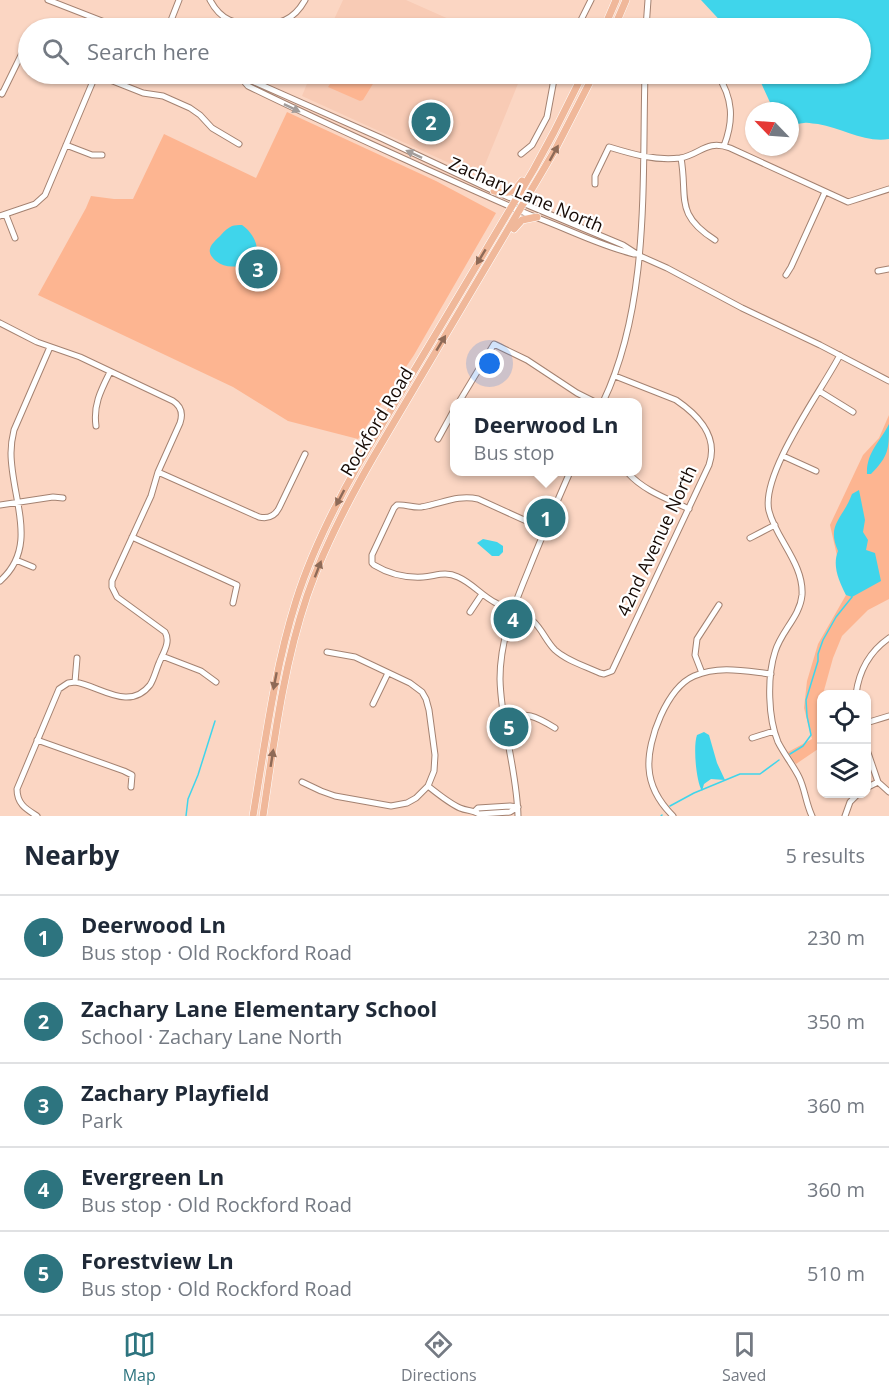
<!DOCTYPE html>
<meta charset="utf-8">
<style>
body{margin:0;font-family:"Open Sans",sans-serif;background:#f6f6f7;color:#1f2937}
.controls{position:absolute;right:18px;bottom:18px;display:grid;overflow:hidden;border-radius:12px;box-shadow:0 2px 4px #0004}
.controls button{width:54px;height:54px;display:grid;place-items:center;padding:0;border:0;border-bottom:2px solid #e0e1e3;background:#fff;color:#1f2937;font:30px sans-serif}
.compass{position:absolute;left:745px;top:102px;width:54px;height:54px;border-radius:50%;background:#fff;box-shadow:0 2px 4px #0004;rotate:295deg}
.you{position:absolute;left:490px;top:364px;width:21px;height:21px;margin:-15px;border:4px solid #fff;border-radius:50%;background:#1a73e8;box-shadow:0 0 0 9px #1a73e833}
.badge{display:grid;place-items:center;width:39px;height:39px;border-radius:50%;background:#2d747f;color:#fff;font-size:20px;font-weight:700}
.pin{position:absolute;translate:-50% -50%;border:3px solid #fff;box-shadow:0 2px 6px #0006}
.popup{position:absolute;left:450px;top:398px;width:192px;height:78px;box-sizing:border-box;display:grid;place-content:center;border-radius:12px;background:#fff;filter:drop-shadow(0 2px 4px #0005);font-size:20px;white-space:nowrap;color:#747a83}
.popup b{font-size:22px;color:#1f2937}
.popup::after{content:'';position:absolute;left:50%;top:100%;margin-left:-12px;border:12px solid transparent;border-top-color:#fff}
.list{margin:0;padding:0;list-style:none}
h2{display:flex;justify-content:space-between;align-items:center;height:78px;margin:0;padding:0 24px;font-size:26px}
h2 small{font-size:20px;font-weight:400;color:#747a83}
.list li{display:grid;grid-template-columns:39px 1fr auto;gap:18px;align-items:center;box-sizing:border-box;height:84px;padding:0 24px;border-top:2px solid #e0e1e3}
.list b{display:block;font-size:22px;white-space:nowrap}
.list p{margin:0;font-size:20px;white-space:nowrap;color:#747a83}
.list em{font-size:20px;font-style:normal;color:#747a83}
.icon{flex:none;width:33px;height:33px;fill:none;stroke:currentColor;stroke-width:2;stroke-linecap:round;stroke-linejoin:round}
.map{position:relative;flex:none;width:889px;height:816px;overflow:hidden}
.search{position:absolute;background:#fff;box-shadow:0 2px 4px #0004;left:18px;right:18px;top:18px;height:66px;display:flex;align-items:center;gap:15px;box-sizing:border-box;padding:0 21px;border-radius:33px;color:#747a83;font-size:22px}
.sheet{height:498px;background:#fff}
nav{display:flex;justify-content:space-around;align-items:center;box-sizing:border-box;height:84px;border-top:2px solid #e0e1e3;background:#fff;font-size:16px;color:#747a83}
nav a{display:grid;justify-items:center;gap:3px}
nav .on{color:#2d747f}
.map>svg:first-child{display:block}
</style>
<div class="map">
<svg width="889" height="816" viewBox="0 0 889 816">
<rect width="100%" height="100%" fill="#fbd6c3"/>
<path fill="#f8cbb5" d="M343,0H406L469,28H330Z
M311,74H522L480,177L302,96Z"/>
<path fill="#fdb591" d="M337,74H379L363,100L360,101L328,87Z
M287,112L436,181L496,213L414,355L358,439L288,421L233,387L38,295L86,208L91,196L114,199H133L164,134L256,178Z
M889,415V599L868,610L842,636L833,658L823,694H822L821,747L796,764L788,752L812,739L804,708L807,681L818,644L846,595L830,525L863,455L879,438Z"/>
<path fill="#3fd5eb" d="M701,0H889V139C865,143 842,128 818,124C814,124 808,122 804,123C798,123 796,126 790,126V111H774L757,74H860V28H727Z
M242,225C250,230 262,246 254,256C245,268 227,270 216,261C203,250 213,243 221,235C224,231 228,228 232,226C235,225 238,225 242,225Z
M889,424C889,449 889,456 871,474H867C866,453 880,442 889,424Z
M859,490L865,520L863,532L868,540L866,550L875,553L881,581L852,597L846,595C839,581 832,566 838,551C826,524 843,519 852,494Z
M483,539L497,542L503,546V552L499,556H492L477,543Z
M704,732L709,735L717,763L725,780L711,779L704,784L702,791C696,781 693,746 697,735Z"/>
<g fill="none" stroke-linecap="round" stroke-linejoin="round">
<path stroke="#3fd5eb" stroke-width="1.5" d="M790,754L803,746L811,735L807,716L806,700L818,661V654L823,640L836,617L852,597
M670,806L694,793L740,774H760L779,760
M186,816L188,799L198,775L215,721
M661,816L662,815"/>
<defs>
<path id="minor" d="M48,0L120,28
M210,0C221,21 235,24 257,25C279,25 294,20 305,0
M168,28L179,0
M577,28L591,0
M646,28L648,0
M95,74L143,93L163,96L190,108L200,115L212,128L239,144
M228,74L242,79L250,80L381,138L494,191L623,245L640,256L667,268L742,308L820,345L889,381
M717,74C733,98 734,120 724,146
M242,79L248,86C307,115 367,142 426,169C462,185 499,202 535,217C568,229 600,246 634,254
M0,93L2,94L26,45L28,46
M66,145L92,155H102
M521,154L532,145L547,117L555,74
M681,158C688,198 674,214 715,240
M595,184V176L609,147C632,154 655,161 680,158C700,155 706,139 730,148L848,202L889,189
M6,215L15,238
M0,216L35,204L45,195L96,74
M878,271L889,269
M786,275L791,267L825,192
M0,323L37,342L80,357L173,401C181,406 183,414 180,423L158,472L151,496L112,581V587L117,597L165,632C171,642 163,653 159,663C156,670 154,679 150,685C129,712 100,686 75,682L68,683L59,689L17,789C17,804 26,809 37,816
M819,391L853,412
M459,402L494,344L527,360L577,393L595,402
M603,402C650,304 642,181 645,74
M96,426C93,405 101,390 110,372
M438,439L454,410
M783,456L816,471
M158,472L259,517C268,519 275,516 279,508L305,454
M628,473C644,491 668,499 689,509
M0,505L53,497L63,498
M544,529L478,499C458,494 441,504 421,507C413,508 405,504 397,505L394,508L372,555V563L374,565C389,574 406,578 423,577C436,576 445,571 458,577C472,583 482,596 496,603C508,610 522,612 533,621C542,629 546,641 555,650C567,661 585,666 600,673L604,674L612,671L709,465C719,436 698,415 676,400L615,376
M132,537L237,585L233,603
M750,538L775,525
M16,560L33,567
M0,581C40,546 11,498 11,453C11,445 12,438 14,430L50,347
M470,612L482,594
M162,656L201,671L216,682
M702,673L695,655L697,639L719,605
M75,682L77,658
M856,694C859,671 869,652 889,638
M373,704L388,673
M503,716C528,713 534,715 555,728
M866,723L889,716
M752,738L774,731
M37,740L124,771L132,775L131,787
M866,747L878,782L889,792
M302,782L321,791L335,796L391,806L407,803L416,798L428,786L434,771L435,755L429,710L426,699L422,692L410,683L355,657L327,652
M428,786C438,794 449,803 460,808C467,811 473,810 479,814L510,812L518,807
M866,788L878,782
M475,811L478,808L510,806L518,807
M518,816C517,770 501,726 500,679C500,640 514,605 529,569C542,536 556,504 570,472
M673,816C660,803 650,786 649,768C647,740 667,688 694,676C719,665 745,671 771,674
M812,816C806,804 805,789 799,777C793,765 784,754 778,742C768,718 767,677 775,652C781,631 800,617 802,595C804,564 776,539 769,511C760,474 822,390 840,355
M845,816L850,802L858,794"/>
<path id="major" d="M604,28L616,0
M614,28L626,0
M494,191C508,194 514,193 522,181
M514,229L522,220L537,217
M253,816C265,744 274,671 296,601C311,553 333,509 358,465L534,169L554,132L583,74
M263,816C274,742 283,667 307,596C324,547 348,501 374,456L555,150L594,74"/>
</defs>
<use href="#minor" stroke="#a48271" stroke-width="7"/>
<use href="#major" stroke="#fff" stroke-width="8"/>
<use href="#minor" stroke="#fff" stroke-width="5"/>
<use href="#major" stroke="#f0b89a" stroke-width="7"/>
</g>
<defs><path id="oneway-solid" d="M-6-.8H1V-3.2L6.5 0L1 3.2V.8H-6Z" transform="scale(1.5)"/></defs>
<g fill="#a29d9b">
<use href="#oneway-solid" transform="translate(292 108) rotate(26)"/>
<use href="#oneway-solid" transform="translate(414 154) rotate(-155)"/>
</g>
<g fill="#8e6a57">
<use href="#oneway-solid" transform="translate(554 153) rotate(-61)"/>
<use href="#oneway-solid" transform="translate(481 257) rotate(121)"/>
<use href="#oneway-solid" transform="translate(441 343) rotate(-59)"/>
<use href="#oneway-solid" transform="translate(340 498) rotate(118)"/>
<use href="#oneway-solid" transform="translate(318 569) rotate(-69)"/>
<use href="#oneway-solid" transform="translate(275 681) rotate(101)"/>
<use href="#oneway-solid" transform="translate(272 758) rotate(-81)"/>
</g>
<g text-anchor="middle" stroke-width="4.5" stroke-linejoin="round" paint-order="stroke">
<g font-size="18" fill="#160a05" stroke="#fff">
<text transform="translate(526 195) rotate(23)" y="6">Zachary Lane North</text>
<text transform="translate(377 422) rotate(-59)" y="6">Rockford Road</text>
<text transform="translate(657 541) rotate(-65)" y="6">42nd Avenue North</text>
</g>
</g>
</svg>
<div class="controls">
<button><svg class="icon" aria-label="locate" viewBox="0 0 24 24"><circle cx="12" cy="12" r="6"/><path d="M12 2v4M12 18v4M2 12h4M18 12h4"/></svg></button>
<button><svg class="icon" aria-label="layers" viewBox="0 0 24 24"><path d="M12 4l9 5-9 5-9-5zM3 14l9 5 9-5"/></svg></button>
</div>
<svg class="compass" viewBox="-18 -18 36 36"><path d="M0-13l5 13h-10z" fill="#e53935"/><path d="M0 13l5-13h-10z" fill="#747a83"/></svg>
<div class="you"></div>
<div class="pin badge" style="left:546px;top:518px">1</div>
<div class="popup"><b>Deerwood Ln</b>Bus stop</div>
<div class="pin badge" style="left:431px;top:122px">2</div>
<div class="pin badge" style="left:258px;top:269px">3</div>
<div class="pin badge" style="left:513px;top:619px">4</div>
<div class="pin badge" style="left:509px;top:727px">5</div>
<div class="search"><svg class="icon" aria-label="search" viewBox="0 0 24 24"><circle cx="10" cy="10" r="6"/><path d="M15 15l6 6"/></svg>Search here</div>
</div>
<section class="sheet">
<h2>Nearby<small>5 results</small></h2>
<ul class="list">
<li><span class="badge">1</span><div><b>Deerwood Ln</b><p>Bus stop · Old Rockford Road</p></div><em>230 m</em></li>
<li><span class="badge">2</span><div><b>Zachary Lane Elementary School</b><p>School · Zachary Lane North</p></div><em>350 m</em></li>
<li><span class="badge">3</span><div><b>Zachary Playfield</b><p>Park</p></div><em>360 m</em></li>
<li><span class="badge">4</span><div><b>Evergreen Ln</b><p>Bus stop · Old Rockford Road</p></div><em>360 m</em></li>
<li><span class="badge">5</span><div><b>Forestview Ln</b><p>Bus stop · Old Rockford Road</p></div><em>510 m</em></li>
</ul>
</section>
<nav>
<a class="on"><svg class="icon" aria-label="map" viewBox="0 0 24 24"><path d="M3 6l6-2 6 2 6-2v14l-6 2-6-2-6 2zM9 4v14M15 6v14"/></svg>Map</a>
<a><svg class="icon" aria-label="directions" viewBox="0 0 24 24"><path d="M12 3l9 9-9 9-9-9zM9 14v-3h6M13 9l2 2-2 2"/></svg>Directions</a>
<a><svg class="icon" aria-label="saved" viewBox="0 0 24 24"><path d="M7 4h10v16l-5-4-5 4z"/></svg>Saved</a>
</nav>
